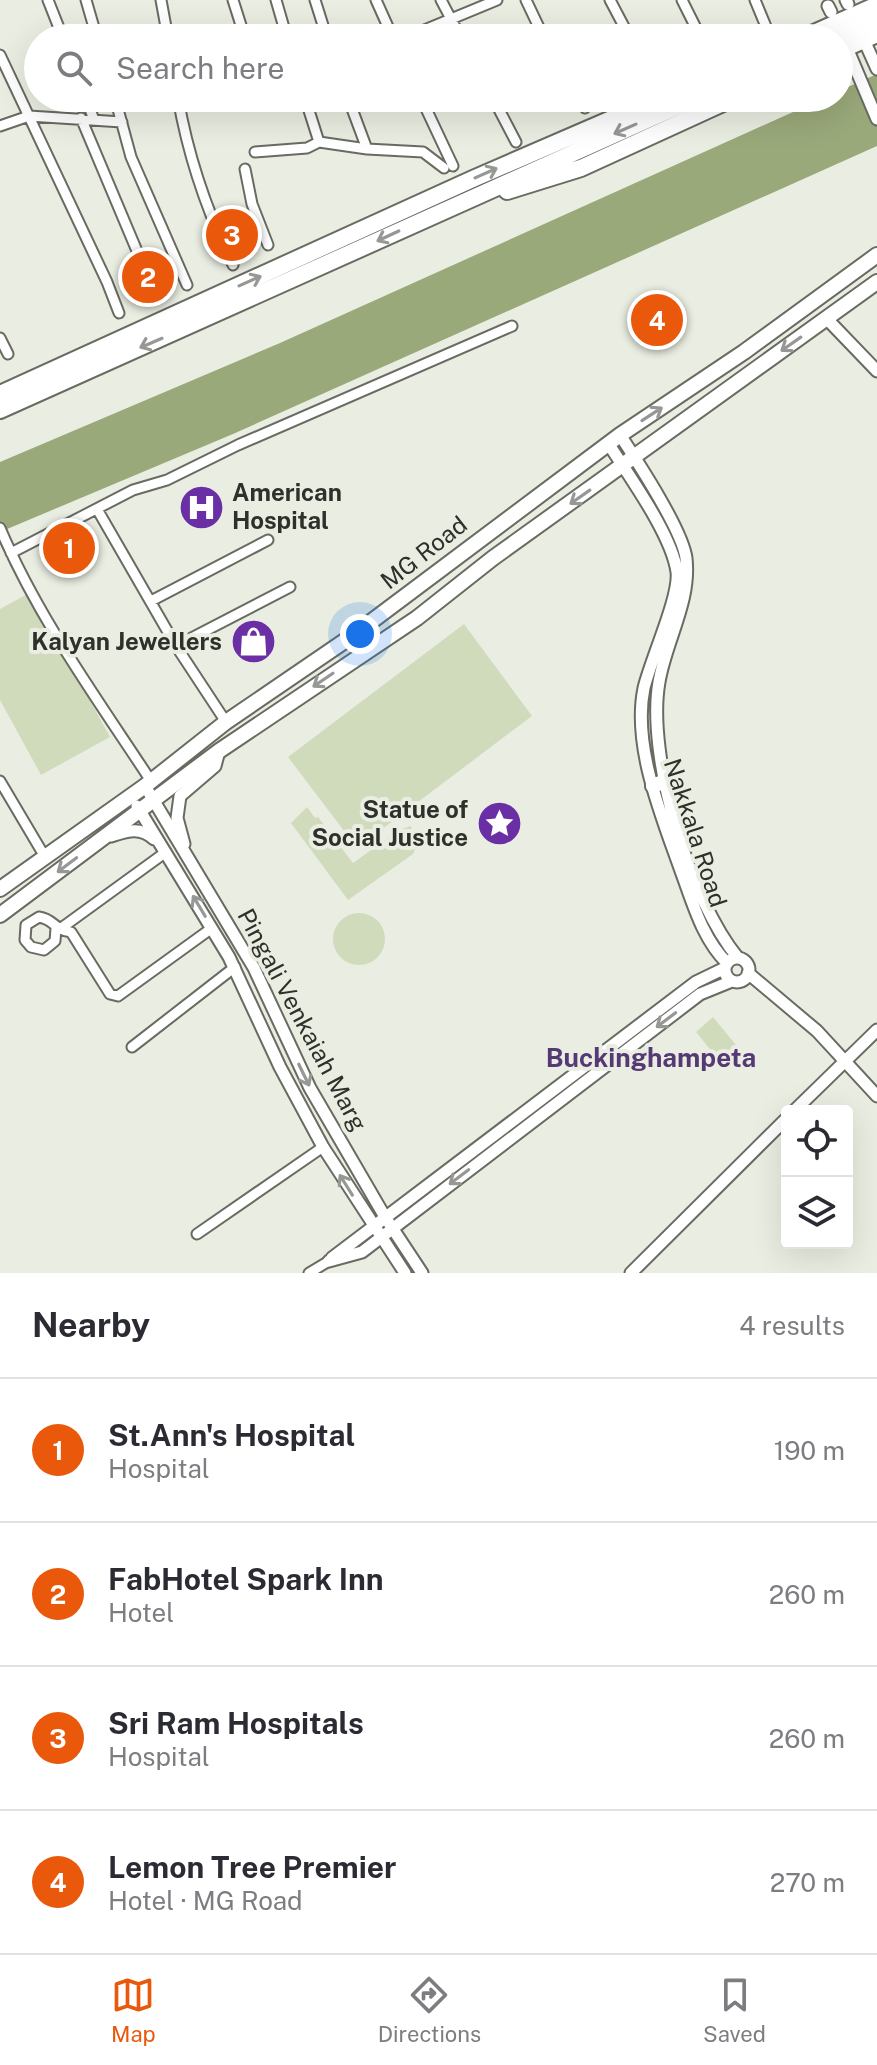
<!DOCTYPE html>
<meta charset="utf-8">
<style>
body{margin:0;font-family:"Public Sans",sans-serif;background:#f2f2f3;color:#2b2b33}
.controls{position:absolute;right:24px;bottom:24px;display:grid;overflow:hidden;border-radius:8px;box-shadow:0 8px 32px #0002}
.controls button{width:72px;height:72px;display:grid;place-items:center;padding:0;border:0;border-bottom:2px solid #e1e1e2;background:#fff;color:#2b2b33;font:40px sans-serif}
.you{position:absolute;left:360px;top:634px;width:28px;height:28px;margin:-20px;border:6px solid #fff;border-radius:50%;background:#1a73e8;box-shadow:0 0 0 12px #1a73e833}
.badge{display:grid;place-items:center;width:52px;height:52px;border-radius:50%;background:#ea580c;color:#fff;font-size:26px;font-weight:700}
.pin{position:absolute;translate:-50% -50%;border:4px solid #fff;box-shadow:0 2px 8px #0006}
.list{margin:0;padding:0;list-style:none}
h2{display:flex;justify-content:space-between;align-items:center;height:104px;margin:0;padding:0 32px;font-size:34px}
h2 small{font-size:26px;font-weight:400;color:#7c7c81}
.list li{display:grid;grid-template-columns:52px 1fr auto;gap:24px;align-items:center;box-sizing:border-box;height:144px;padding:0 32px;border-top:2px solid #e1e1e2}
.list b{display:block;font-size:30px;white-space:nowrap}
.list p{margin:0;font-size:26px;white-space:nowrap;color:#7c7c81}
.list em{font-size:26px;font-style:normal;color:#7c7c81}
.icon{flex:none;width:44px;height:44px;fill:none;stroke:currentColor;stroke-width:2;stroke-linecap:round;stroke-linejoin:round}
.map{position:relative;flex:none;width:877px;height:1273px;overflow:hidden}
.search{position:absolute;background:#fff;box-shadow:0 8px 32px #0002;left:24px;right:24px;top:24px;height:88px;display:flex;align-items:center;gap:20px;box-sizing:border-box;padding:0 28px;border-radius:44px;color:#7c7c81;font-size:30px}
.sheet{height:680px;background:#fff}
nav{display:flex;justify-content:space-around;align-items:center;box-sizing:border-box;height:112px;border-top:2px solid #e1e1e2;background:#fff;font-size:22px;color:#7c7c81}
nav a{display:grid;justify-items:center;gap:4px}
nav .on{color:#ea580c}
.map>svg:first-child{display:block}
</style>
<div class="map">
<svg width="877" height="1273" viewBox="0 0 877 1273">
<rect width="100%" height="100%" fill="#eaeee2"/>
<path fill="#d0dbbb" d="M31,592L110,737L41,775L0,700V609Z
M464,624L532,716L357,848L288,757Z
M307,807L315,818L318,817L353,863L399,830L411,826L416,847L413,854L348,900L291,823Z
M333 939a26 26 0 1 1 52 0a26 26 0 1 1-52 0Z
M713,1017L745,1056L727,1070L696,1032Z"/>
<path fill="#9aa97a" d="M877,74V146L233,434L0,532V462L280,343L824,98H839V91Z"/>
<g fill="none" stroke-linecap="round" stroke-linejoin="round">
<defs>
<path id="minor" d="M48,0L63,38
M86,0L97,38
M161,0L168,38
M233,0L245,38
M276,0L287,38
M315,0L327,38
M376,0L393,38
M441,0L461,38
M526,0L544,38
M610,0L630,38
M682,0L701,38
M755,0L767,29
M405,38L497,0
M0,55L107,282L119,313
M86,98L94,120
M115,98L131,157L187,285
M178,98C188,155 207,212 233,265
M268,98L269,100
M305,98L319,142L367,149
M348,98L367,149L423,152L444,168
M421,98L453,166
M493,98L516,142
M577,98L585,108
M81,118L137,251
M0,126L29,116L122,122
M255,152L307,148L319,142
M245,169L252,204L268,245
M0,338L8,354
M97,509L176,646L226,722
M0,528C38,618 98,700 151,781
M11,553L133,490L167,480L238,445L512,326
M151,601L268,540
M176,646L290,587
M0,781L45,857
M56,928L55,941L44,950L31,947L25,940L26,925L39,917C54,919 54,930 71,932L110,994L118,996L212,928
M60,929L166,852
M132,1047L235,967
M197,1234L323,1147
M309,1273L329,1261"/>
<path id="tertiary" d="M846,0L848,4
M828,6L831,12
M864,40L877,69
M847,48L877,119
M827,319L877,371
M620,435C637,461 682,529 686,558C691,602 666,640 659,682C646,756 690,900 738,958
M608,443C629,476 672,535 677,572C680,596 651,659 644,688C632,746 662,817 681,871C693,903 702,938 727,963
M145,786L254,968L310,1088L385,1217L422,1273
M137,806L229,957L280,1067L323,1147L405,1273
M111,836C127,831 140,826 154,839
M184,844L177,818L180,796L215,766L219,751
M725 970a12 12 0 1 1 24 0a12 12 0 1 1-24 0Z
M748,973L817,1031L877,1096
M794,1111L877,1030
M332,1258L696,982L725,968
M329,1261L362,1252L700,994L732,981
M631,1273L787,1118"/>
<path id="secondary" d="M653,786L665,781
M0,889L145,786L226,722L352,636L620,435L744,352L877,255
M0,915L219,751L417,618L493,558L877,282"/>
<path id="trunk" d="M803,38L877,5
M832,38L877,18
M839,51L877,34
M507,191L581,168L734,98
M0,394L475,178L660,98
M0,410L696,98"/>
</defs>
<use href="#minor" stroke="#686b61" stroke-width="13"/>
<use href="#tertiary" stroke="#686b61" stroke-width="15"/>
<use href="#secondary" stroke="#686b61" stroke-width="18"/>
<use href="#trunk" stroke="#686b61" stroke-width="20"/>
<use href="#minor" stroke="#fff" stroke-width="9"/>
<use href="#tertiary" stroke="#fff" stroke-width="11"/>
<use href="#secondary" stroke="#fff" stroke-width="14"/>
<use href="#trunk" stroke="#fff" stroke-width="16"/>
</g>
<defs><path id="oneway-shaft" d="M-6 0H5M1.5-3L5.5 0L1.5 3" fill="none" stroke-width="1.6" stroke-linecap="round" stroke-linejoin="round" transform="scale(2)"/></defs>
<g stroke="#969895">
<use href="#oneway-shaft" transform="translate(625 129) rotate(156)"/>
<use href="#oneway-shaft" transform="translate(486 173) rotate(-24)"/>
<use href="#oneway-shaft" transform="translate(388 236) rotate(155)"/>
<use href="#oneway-shaft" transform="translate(250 281) rotate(-24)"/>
<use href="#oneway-shaft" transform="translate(151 343) rotate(157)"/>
<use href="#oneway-shaft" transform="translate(791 344) rotate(145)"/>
<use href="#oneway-shaft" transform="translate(652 414) rotate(-33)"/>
<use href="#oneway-shaft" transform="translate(580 497) rotate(145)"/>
<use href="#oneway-shaft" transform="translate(323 680) rotate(146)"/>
<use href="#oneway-shaft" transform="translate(67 865) rotate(143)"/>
<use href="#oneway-shaft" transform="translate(199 906) rotate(-121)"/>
<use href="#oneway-shaft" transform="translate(666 1020) rotate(143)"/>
<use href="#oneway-shaft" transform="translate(304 1075) rotate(64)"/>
<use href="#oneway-shaft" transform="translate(459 1177) rotate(143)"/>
<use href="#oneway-shaft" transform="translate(346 1185) rotate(-122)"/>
</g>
<defs>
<symbol id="hospital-disc" viewBox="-11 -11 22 22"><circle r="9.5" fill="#6b2fa5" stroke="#eaeee2"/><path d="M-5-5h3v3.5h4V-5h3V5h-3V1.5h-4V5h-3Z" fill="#fff"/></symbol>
<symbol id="shop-disc" viewBox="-11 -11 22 22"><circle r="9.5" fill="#6b2fa5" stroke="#eaeee2"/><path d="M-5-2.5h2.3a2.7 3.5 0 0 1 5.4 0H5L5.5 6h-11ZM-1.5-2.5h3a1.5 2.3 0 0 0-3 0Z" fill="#fff"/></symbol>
<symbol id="sight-disc" viewBox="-11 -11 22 22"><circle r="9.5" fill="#6b2fa5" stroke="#eaeee2"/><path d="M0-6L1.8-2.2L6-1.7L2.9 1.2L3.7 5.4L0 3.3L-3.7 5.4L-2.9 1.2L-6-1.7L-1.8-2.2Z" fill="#fff"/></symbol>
</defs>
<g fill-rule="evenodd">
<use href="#hospital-disc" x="176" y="482" width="51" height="51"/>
<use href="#shop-disc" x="228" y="616" width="51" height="51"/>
<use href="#sight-disc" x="474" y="798" width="51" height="51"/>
</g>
<g text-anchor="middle" stroke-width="8" stroke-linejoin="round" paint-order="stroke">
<g font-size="24" font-weight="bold" fill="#2e302b" stroke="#eaeee2" text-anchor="end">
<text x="232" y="501" text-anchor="start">American<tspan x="232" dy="28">Hospital</tspan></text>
<text x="222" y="650">Kalyan Jewellers</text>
<text x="468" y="818">Statue of<tspan x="468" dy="28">Social Justice</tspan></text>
</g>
<g font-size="24" fill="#2e302b" stroke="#eaeee2">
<text transform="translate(424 553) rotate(-38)" y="8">MG Road</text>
<text transform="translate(695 833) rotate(72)" y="8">Nakkala Road</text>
<text transform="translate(302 1020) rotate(62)" y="8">Pingali Venkaiah Marg</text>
</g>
<g font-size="26" font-weight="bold" fill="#543975" stroke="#eaeee2">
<text x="651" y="1067">Buckinghampeta</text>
</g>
</g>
</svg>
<div class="controls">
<button><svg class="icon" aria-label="locate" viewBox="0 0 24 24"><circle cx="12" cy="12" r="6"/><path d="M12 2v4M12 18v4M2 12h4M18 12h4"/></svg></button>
<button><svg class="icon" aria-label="layers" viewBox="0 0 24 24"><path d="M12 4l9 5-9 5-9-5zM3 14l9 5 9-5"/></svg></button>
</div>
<div class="you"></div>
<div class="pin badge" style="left:69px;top:548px">1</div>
<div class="pin badge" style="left:148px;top:277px">2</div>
<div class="pin badge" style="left:232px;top:235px">3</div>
<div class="pin badge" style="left:657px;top:320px">4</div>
<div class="search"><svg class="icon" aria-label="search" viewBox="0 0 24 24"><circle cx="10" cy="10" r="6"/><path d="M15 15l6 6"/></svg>Search here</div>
</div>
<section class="sheet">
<h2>Nearby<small>4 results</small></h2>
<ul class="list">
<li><span class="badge">1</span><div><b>St.Ann's Hospital</b><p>Hospital</p></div><em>190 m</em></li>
<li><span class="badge">2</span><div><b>FabHotel Spark Inn</b><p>Hotel</p></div><em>260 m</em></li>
<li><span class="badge">3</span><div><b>Sri Ram Hospitals</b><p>Hospital</p></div><em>260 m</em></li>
<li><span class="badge">4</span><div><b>Lemon Tree Premier</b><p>Hotel · MG Road</p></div><em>270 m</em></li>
</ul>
</section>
<nav>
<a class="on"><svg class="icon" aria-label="map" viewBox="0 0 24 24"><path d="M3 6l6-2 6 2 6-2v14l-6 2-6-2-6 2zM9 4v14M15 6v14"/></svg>Map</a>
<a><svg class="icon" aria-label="directions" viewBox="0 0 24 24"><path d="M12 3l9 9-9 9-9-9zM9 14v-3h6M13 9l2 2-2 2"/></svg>Directions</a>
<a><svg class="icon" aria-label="saved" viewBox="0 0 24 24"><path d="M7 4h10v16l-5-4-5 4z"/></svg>Saved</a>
</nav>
